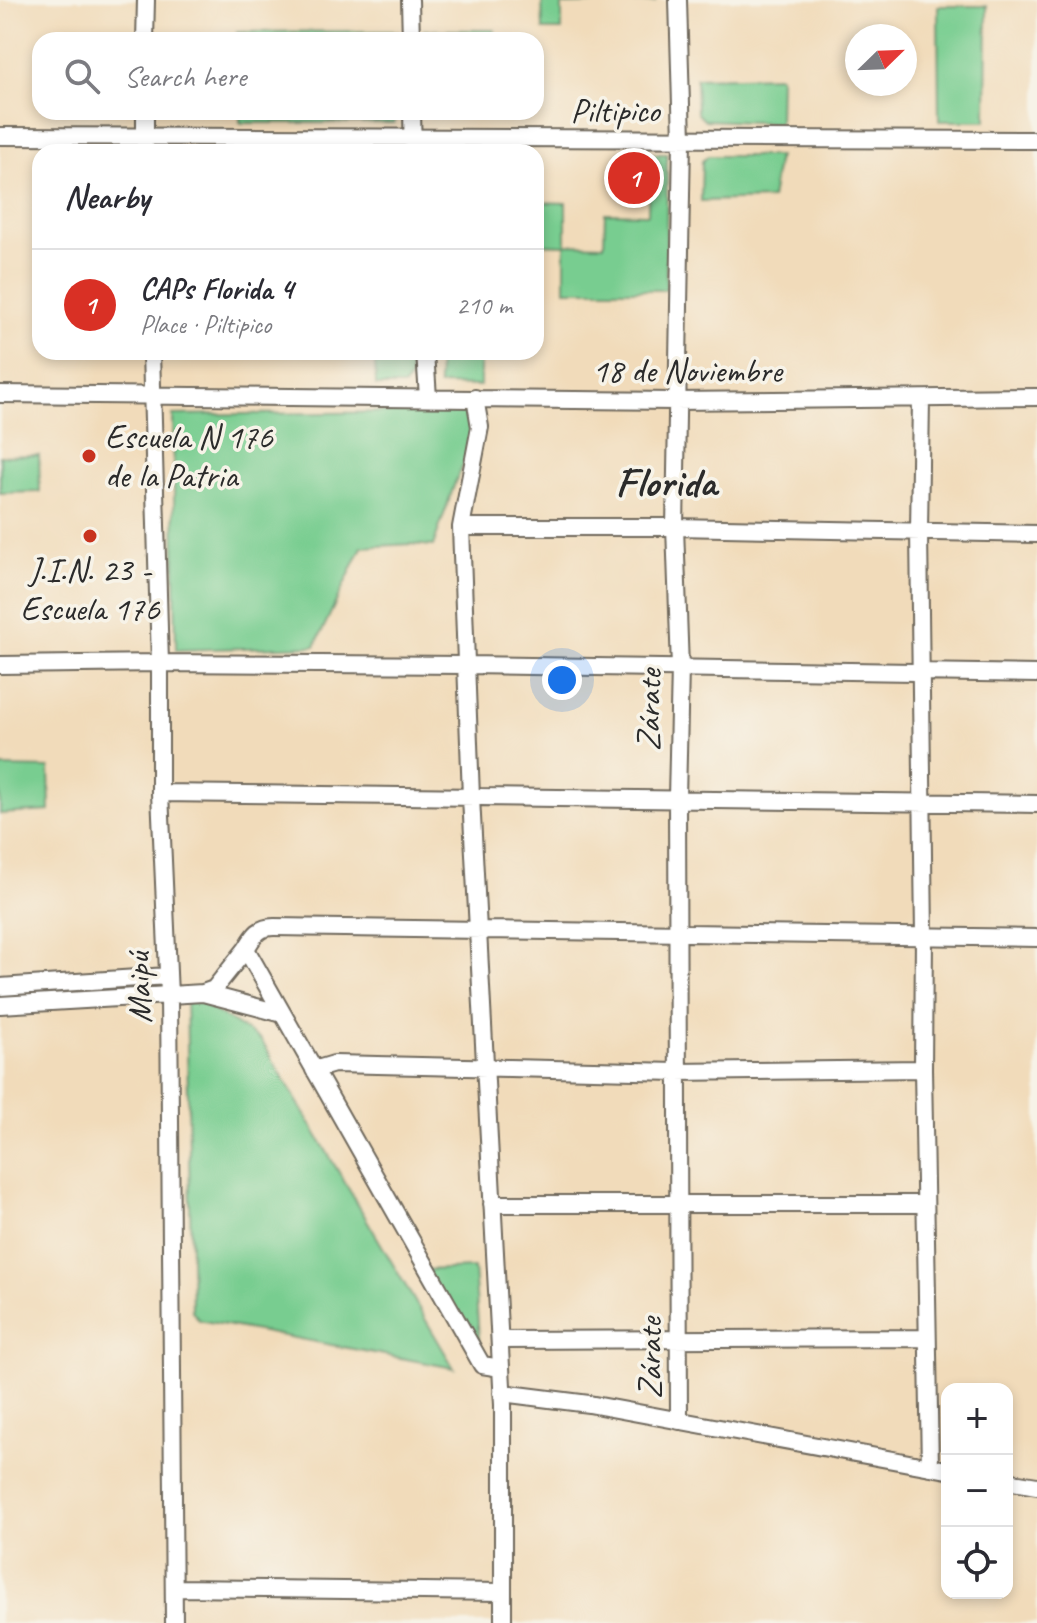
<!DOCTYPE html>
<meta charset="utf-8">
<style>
body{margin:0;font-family:Caveat,sans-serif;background:#f7f7f7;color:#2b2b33}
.controls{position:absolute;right:24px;bottom:24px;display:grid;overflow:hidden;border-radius:16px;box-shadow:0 4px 12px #0003}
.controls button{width:72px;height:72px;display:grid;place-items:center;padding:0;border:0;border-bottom:2px solid #e1e1e2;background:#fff;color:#2b2b33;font:40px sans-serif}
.compass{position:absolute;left:845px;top:24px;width:72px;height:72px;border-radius:50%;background:#fff;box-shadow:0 4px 12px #0003;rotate:67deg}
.you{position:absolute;left:562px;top:680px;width:28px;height:28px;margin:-20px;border:6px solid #fff;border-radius:50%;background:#1a73e8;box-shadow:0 0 0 12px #1a73e833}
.badge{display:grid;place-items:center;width:52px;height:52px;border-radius:50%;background:#d93025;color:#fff;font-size:26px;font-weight:700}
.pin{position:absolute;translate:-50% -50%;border:4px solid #fff;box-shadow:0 2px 8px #0006}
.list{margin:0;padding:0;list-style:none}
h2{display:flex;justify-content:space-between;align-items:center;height:104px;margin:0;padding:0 32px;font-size:34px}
h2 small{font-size:26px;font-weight:400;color:#7c7c81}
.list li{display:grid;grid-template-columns:52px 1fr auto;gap:24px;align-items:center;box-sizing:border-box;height:112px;padding:0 32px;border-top:2px solid #e1e1e2}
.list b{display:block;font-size:30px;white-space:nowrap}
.list p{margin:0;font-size:26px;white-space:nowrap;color:#7c7c81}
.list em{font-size:26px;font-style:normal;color:#7c7c81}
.icon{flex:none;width:44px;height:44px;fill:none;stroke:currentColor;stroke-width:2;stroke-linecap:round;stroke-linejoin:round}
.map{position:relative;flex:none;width:1037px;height:1623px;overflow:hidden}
.search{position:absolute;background:#fff;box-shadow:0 4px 12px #0003;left:32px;top:32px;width:512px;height:88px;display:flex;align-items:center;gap:20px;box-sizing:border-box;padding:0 28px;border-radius:24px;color:#7c7c81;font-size:30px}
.panel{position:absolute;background:#fff;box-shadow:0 4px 12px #0003;left:32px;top:144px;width:512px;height:216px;border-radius:24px}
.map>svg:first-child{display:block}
</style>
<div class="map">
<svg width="1037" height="1623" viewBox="0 0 1037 1623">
<rect width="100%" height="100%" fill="#f7f3e8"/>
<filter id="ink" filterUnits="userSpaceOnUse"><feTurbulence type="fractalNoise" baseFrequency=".0125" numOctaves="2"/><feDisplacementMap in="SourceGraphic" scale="16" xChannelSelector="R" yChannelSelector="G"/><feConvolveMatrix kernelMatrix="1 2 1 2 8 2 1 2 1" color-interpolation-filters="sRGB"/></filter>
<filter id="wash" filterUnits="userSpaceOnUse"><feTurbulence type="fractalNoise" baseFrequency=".006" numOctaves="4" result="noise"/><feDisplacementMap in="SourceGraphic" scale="32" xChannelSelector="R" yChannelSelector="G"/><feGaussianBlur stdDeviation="1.8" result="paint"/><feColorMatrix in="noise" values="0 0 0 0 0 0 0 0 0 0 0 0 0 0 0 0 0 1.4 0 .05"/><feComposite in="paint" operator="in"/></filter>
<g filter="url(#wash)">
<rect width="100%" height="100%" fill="#f1dbba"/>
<path fill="#78cd90" stroke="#527c5e" stroke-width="2" d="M542,0H655V2L562,5V30H543Z
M938,6H987L986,121H939Z
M424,30H494L495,40H425Z
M398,31V40H238L237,32Z
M780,76L779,123L704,120L697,113L696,78Z
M240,112H400V114L394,123H243L240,122Z
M649,154H667L666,290H565V245L536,244V202L566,203V244L604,245L605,213L648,214Z
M708,156H778L771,199L701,201L702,161Z
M438,352H480V386L439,385Z
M375,363H410V379L404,386H376Z
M464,407L472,423L470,450L456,480L433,546L411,544L362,547L315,646L176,650L173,415L400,412Z
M39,455L40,492L0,493V456Z
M0,767L49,768L50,811L0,814Z
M186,993L261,1040L454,1368L199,1320L192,1311Z
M474,1268L480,1352L426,1270Z"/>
</g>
<g filter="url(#ink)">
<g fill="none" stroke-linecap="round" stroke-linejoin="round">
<defs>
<path id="minor" d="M410,0L411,40
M678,0L682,140L675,527L680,668L677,798L679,1421
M145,40L146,0
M145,112V152
M412,112L413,152
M0,136L1037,140
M151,352L160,663V793L169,995L174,1623
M425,352L428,398
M0,394L675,401L1037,397
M475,398L480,427L461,527L471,797L503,1405V1623
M921,399L919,531L924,936L923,1069L930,1467
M461,527H675L1037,534
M0,665L160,663L466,665L1037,674
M160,793L1037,804
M0,987L168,976
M203,993L283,1014
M0,1005L203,993L214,989L246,949
M314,1070L334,1064L677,1072L923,1069
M492,1204H925
M500,1340L927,1338
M501,1368L482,1365L246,949C254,936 258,927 274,927L1037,938
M502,1393L589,1404L947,1470
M1007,1481L1037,1486
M175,1588L502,1592"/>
</defs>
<use href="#minor" stroke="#70695d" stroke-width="20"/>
<use href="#minor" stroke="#fff" stroke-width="16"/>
</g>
</g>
<g fill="#c8321e" stroke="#f7f3e8" stroke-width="3">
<circle cx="89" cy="456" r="8"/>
<circle cx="90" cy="536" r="8"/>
</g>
<g text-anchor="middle" stroke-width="7" stroke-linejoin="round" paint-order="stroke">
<g font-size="34" fill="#2b2b2b" stroke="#f7f3e8">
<text x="615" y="122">Piltipico</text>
<text x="687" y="382">18 de Noviembre</text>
<text transform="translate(648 710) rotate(-89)" y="12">Zárate</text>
<text transform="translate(138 988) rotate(-92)" y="12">Maipú</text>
<text transform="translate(649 1358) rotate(-90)" y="12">Zárate</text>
</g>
<g font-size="34" fill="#2b2b2b" stroke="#f7f3e8" text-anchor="start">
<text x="105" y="448">Escuela N 176<tspan x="105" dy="39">de la Patria</tspan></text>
<text x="90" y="581" text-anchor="middle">J.I.N. 23 -<tspan x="90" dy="39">Escuela 176</tspan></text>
</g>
<g font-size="42" font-weight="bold" fill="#2b2b2b" stroke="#f7f3e8">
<text x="666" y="496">Florida</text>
</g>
</g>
</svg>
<div class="controls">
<button>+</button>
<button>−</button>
<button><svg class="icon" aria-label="locate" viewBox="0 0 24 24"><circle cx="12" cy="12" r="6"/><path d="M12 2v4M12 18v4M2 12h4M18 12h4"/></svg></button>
</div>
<svg class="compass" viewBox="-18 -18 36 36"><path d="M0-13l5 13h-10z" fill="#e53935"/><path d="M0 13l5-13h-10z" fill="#7c7c81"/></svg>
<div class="you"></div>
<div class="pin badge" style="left:634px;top:178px">1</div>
<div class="search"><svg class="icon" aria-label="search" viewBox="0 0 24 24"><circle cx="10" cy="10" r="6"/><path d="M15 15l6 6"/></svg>Search here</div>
<section class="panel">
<h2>Nearby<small></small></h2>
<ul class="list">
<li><span class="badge">1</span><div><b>CAPs Florida 4</b><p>Place · Piltipico</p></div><em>210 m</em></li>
</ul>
</section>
</div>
